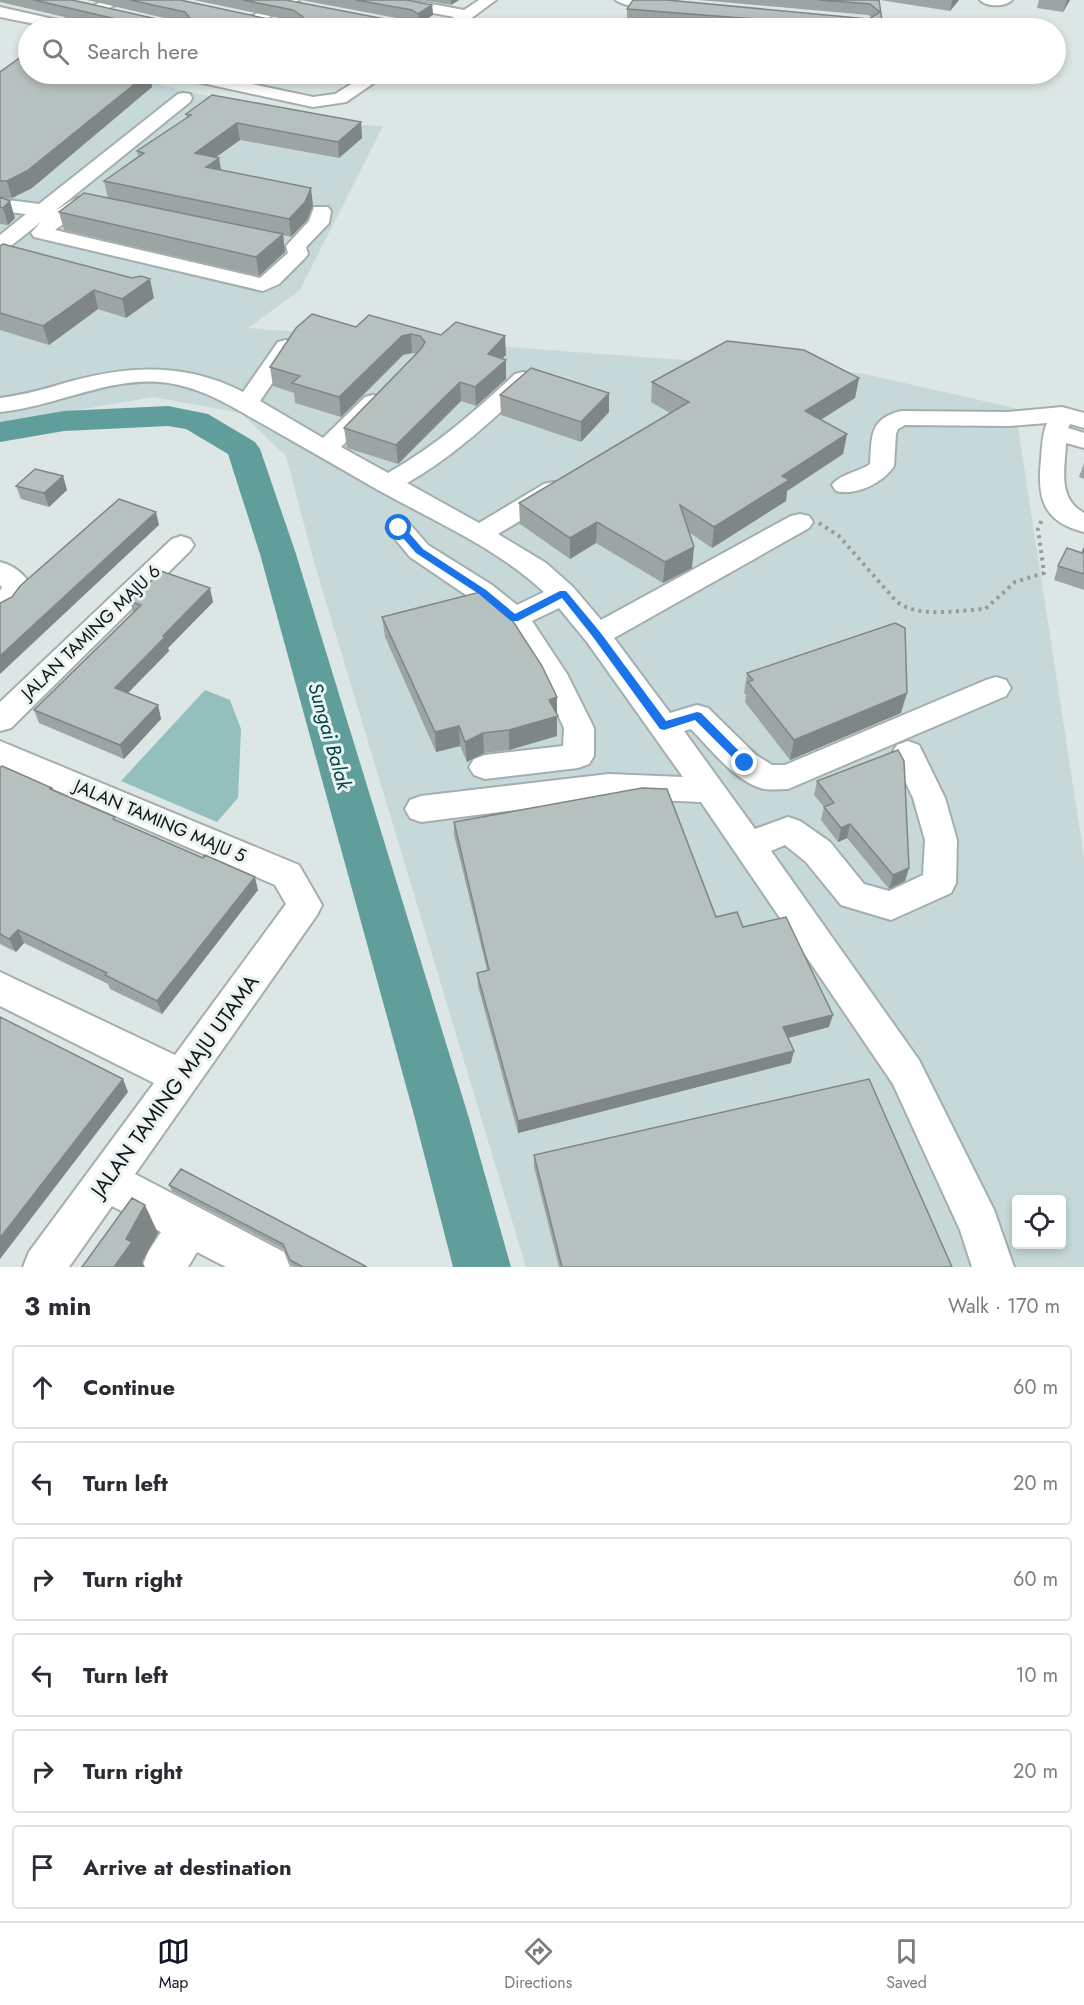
<!DOCTYPE html>
<meta charset="utf-8">
<style>
body{margin:0;font-family:Jost,sans-serif;background:#f7f7f7;color:#2b2b33}
.controls{position:absolute;right:18px;bottom:18px;display:grid;overflow:hidden;border-radius:6px;box-shadow:0 3px 9px #0003}
.controls button{width:54px;height:54px;display:grid;place-items:center;padding:0;border:0;border-bottom:2px solid #e1e1e2;background:#fff;color:#2b2b33;font:30px sans-serif}
.stop{position:absolute;width:18px;height:18px;margin:-14px;border:4px solid #1a73e8;border-radius:50%;background:#fff}
.stop.end{background:#1a73e8;border-color:#fff;box-shadow:0 2px 6px #0008}
.list{margin:0;padding:0;list-style:none}
h2{display:flex;justify-content:space-between;align-items:center;height:78px;margin:0;padding:0 24px;font-size:26px}
h2 small{font-size:20px;font-weight:400;color:#7c7c81}
.list li{display:grid;grid-template-columns:39px 1fr auto;gap:18px;align-items:center;box-sizing:border-box;height:84px;margin:0 12px 12px;padding:0 12px;border:2px solid #e1e1e2;border-radius:6px}
.list b{display:block;font-size:22px;white-space:nowrap}
.list em{font-size:20px;font-style:normal;color:#7c7c81}
.icon{flex:none;width:33px;height:33px;fill:none;stroke:currentColor;stroke-width:2;stroke-linecap:round;stroke-linejoin:round}
.map{position:relative;flex:none;width:1084px;height:1267px;overflow:hidden}
.search{position:absolute;background:#fff;box-shadow:0 3px 9px #0003;left:18px;right:18px;top:18px;height:66px;display:flex;align-items:center;gap:15px;box-sizing:border-box;padding:0 21px;border-radius:33px;color:#7c7c81;font-size:22px}
.sheet{height:654px;background:#fff}
nav{display:flex;justify-content:space-around;align-items:center;box-sizing:border-box;height:84px;border-top:2px solid #e1e1e2;background:#fff;font-size:16px;color:#7c7c81}
nav a{display:grid;justify-items:center;gap:3px}
nav .on{color:#111827}
.map>svg:first-child{display:block}
</style>
<div class="map">
<svg width="1084" height="1267" viewBox="0 0 1084 1267">
<rect width="100%" height="100%" fill="#dce6e5"/>
<path fill="#c6d9d8" fill-rule="evenodd" d="M28,74H111L333,124L383,126L300,290L248,328L860,373L1015,408L1084,857V1267H526L314,562L286,456L241,413L153,397L0,424V84ZM1016,1200H1062V1244H1016Z"/>
<path fill="#93bfbd" d="M205,690L230,700L241,729L238,798L217,822L121,781Z"/>
<g fill="none" stroke-linecap="round" stroke-linejoin="round">
<path fill="#5f9e9b" fill-rule="evenodd" d="M168,406L208,414L255,442L260,449L296,554L468,1115L511,1267H453L414,1115L260,554L228,454L186,429L168,426L64,431L0,442V422L64,411Z"/>
<defs>
<path id="minor" d="M105,0H124L79,25L81,28H55L0,17V7L62,21Z
M281,0H299L250,28H231Z
M379,0H410L464,10L479,0H496L458,28H445L443,26L454,17L386,4Z
M616,0H660L677,3L679,6C673,13 622,7 616,0Z
M980,0H1012C1005,7 987,7 980,0Z
M176,74H205L313,97L335,94L368,74H387L346,102L313,107L184,79Z
M184,93L190,94L192,98L190,102L55,211C65,206 77,193 91,197L94,201L55,230L260,278L288,253L286,246L309,221L314,207H328L331,211L329,223L306,247L308,254L305,258L279,284L263,291L34,237L31,233L41,222L7,249L0,251V235L26,214L0,211V199L39,204L178,94Z
M286,340L294,342L297,347L260,401L323,438L365,397L373,395L381,397L385,402L381,407L341,447L388,473C437,445 474,412 515,374L523,372L531,374L535,379L531,384C491,421 454,456 407,483L479,523L544,484L553,482L562,484L566,490L562,496L498,534L546,563L573,587L601,620L791,516L800,514L809,516L813,522L809,528L614,638L670,713L697,705L708,708L756,755L772,765H785L986,680L996,677L1006,680L1011,688L1006,696L788,789C780,789 772,790 764,789C735,782 711,749 691,729L684,731L755,829L788,817L800,821L830,842L864,884L889,891L923,875L925,840L913,798L892,753L897,745L908,741L919,745L945,798L957,840L956,883L951,893L891,920L841,905L806,862L785,845L771,851L919,1060L994,1210L1014,1267H972L960,1230L893,1084L701,802L609,798L421,822L410,818L405,809L410,800L421,796L609,774L683,777L587,642L559,608L532,621L567,674L594,728V756L589,764L578,768L485,779L474,775L469,767L474,759L485,755L563,746L564,728L544,685L505,624L472,599L410,557L386,528L390,522L399,520L408,522L428,545L492,585L517,605L544,592C497,548 434,521 378,490C342,469 305,448 268,427C232,407 202,386 160,382C105,378 54,407 0,412V398C25,395 48,388 72,381C130,365 188,363 243,392L278,342Z
M1062,407L1084,413V428L1070,424L1068,428L1084,433V448L1066,443C1065,470 1057,498 1084,513V532C1043,522 1037,498 1041,460C1042,447 1042,435 1047,423L1008,426L905,425L898,429L896,434L894,466C883,483 856,496 836,491L832,485C840,474 859,472 870,464C872,436 869,419 901,411L1008,412Z
M181,536L190,539L194,545L190,551L11,728L0,731V702L172,539Z
M0,562C13,565 24,574 31,585C23,601 17,612 0,617V591L2,587L0,585Z
M0,741L299,865L322,905L317,915L135,1174L284,1252L290,1267H226L197,1252L188,1267H142L148,1252L161,1232L112,1206L69,1267H23L29,1252L154,1083L0,1006V972L175,1055L286,904L275,885L0,766Z"/>
</defs>
<use href="#minor" stroke="#a5aeae" stroke-width="4"/>
<path stroke="#959d9c" stroke-width="4" stroke-dasharray="3 4.5" stroke-linecap="butt" d="M819,523L839,536L896,601C918,619 958,610 985,609L1015,582L1044,573L1038,529L1043,517"/>
<use href="#minor" fill="#fff" fill-rule="evenodd"/>
</g>
<path fill="#9da5a4" d="M0,0H72L161,20H173L87,0H180L273,20H289L194,0H286L390,20H407L301,0H407L432,5L433,15L419,24L412,21L409,20V28H112L0,2Z
M422,0H459L451,5Z
M699,0H879L883,28H740L627,19V9L869,19L872,17L868,15Z
M880,0H959L950,11Z
M1039,0H1070L1063,12L1037,8Z
M0,72L152,87L32,188L12,198H2L15,218L8,225L0,224Z
M312,74H339L332,78Z
M186,114L361,122L362,138L339,158L240,140L216,157L221,170L313,205L307,220L291,237L283,235L285,252L259,276L64,230L59,212L108,198L104,181L138,156L137,151L187,118Z
M0,246L154,298L126,318L98,309L49,345L0,330Z
M369,315L506,355L502,358L506,379L476,406L461,401L398,464L347,448L344,428L417,354L412,353L403,355L341,417L295,403L294,393L273,386L270,367L356,327Z
M859,378L855,398L821,420L847,434L843,454L787,491L786,501L712,548L690,533L692,568L663,583L596,543L570,559L520,524L519,503L670,413L651,402L652,382Z
M609,393V412L581,442L501,415L500,395Z
M1084,463V479L1079,477Z
M63,476L67,490L49,507L21,499L16,486Z
M1084,548V590L1054,580L1058,566L1082,553Z
M130,601L213,602L168,648L169,651L128,693L158,705L161,719L124,759L39,723L34,710L133,612Z
M382,617L557,697V736L509,750L484,753L467,762L460,746L436,752L385,637Z
M747,673L901,713L790,760L745,702L746,695L744,693Z
M0,768L53,791L116,820L258,890L162,1014L110,989L108,984L24,943L16,952L0,944Z
M817,781L909,868L905,881L889,889L847,838L838,842L821,820L824,807L814,795Z
M454,822L743,927L829,1027L788,1038L791,1063L518,1133L478,986L477,973L487,970L454,835Z
M534,1155L952,1267H559L534,1167Z
M169,1185L367,1267H294L292,1266L285,1250L172,1191Z"/>
<path fill="#7f8686" d="M451,0H459L451,5Z
M953,0H959L950,11L952,1Z
M1067,0H1070L1063,12L1066,2Z
M432,5L433,15L419,24L418,14Z
M409,20V28H394Z
M147,74H150L152,87L32,188L12,198L7,181Z
M332,74H339L332,78Z
M361,122L362,138L339,158L338,142Z
M237,123L240,140L198,170L195,153Z
M219,158L222,175L206,167Z
M311,188L313,205L307,220L291,237L289,219Z
M10,201L15,218L8,225L3,208Z
M283,234L285,252L259,276L256,257Z
M150,279L154,298L126,318L122,299Z
M94,290L98,309L49,345L43,326Z
M411,334L412,353L403,355L341,417L339,397L402,336Z
M505,336L506,355L488,373V354Z
M506,360V379L476,406L475,387Z
M859,378L855,398L801,432L805,411Z
M460,382L461,401L398,464L396,445Z
M609,393V412L581,442V422Z
M847,434L843,454L787,491L786,501L712,548L714,527L782,476Z
M63,476L67,490L49,507L44,493Z
M156,512L159,525L0,674V656Z
M597,522L596,543L570,559V538Z
M694,547L692,568L663,583L665,562Z
M210,588L213,602L168,648L169,651L119,702L115,688L163,636Z
M907,693L901,713L790,760L794,740Z
M557,697V736L509,750V730L549,700Z
M158,705L161,719L124,759L120,745Z
M459,726L460,746L436,752L435,732Z
M483,733L484,753L467,762L465,742Z
M850,824L847,838L838,842L841,828Z
M909,868L905,881L889,889L893,875Z
M255,877L258,890L162,1014L157,1001Z
M18,930L24,943L16,952L9,939Z
M833,1015L829,1027L780,1040L783,1027Z
M794,1051L791,1063L518,1133V1121Z
M123,1079L128,1092L0,1259V1238Z
M145,1205L158,1233L142,1262L145,1267H114L126,1239Z"/>
<path fill="#b6c0bf" stroke="#7f8686" stroke-width="1.5" d="M34,0H72L161,20H187L189,17L185,12L130,0H180L273,20H301L303,17L293,10L243,0H286L390,20H409L394,28H155Z
M356,0H407L432,5L418,14L412,10Z
M633,0H667L869,19L880,12L870,4L819,0H879L883,28H870L627,9Z
M28,52V74H147L27,171L7,181H0V72Z
M212,95L361,122L338,142L237,123L195,153L219,158L206,167L311,188L305,202L289,219L104,181L144,153L137,151L191,115L186,114Z
M84,193L283,234L256,257L59,212Z
M0,197L10,201L3,208L0,207Z
M3,244L132,278L141,276L150,279L122,299L94,290L43,326L0,313V246Z
M312,314L356,327L369,315L441,335L456,322L505,336L488,354L506,360L475,387L460,382L396,445L344,428L421,349L425,342L420,336L411,334L402,336L339,397L292,383L300,376L270,367L296,328Z
M727,341L804,350L859,378L805,411L847,434L782,476L789,480L714,527L680,505L694,547L665,562L597,522L570,538L519,503L689,402L652,382Z
M531,368L609,393L581,422L500,395Z
M35,469L63,476L44,493L16,486Z
M119,499L156,512L0,656V603L12,597L20,586Z
M1067,548L1082,553L1084,548V574L1058,566Z
M161,571L210,588L163,636L165,637L115,688L158,705L120,745L34,710L141,605L130,601Z
M484,591L503,606L542,666L557,697L549,700L558,716L509,730L483,733L465,742L459,726L435,732L382,617Z
M895,623L905,628L907,693L794,740L748,682L753,680L747,673Z
M898,750L904,761L909,868L893,875L850,824L841,828L824,807L834,803L817,781Z
M2,766L52,788L50,789L115,817L113,819L203,858L205,855L255,877L157,1001L105,975L107,973L18,930L9,939L0,934V768Z
M642,788L667,789L716,917L737,912L743,927L786,917L833,1015L783,1027L794,1051L518,1121L477,973L489,970L454,822Z
M0,1017L123,1079L0,1238Z
M869,1079L952,1267H562L534,1155Z
M181,1169L367,1267H303L290,1260L283,1244L169,1185Z
M132,1198L145,1205L126,1239L132,1242L114,1267H82Z"/>
<path fill="#1a73e8" d="M396,526H403L423,549L486,590L515,614L560,591H566L600,632L666,721L697,712L701,713L748,760V766H741L695,720L664,730L660,729L593,637L562,598L518,621H511L479,594L416,553L396,530Z"/>
<g text-anchor="middle" stroke-width="6" stroke-linejoin="round" paint-order="stroke">
<g font-size="18" fill="#121515" stroke="#e9f3f2">
<text transform="translate(91 632) rotate(-44)" y="6">JALAN TAMING MAJU 6</text>
<text transform="translate(160 821) rotate(23)" y="6">JALAN TAMING MAJU 5</text>
</g>
<g font-size="20" font-style="italic" fill="#054342" stroke="#e9f3f2">
<text transform="translate(330 736) rotate(74)" y="7">Sungai Balak</text>
</g>
<g font-size="21" fill="#121515" stroke="#e9f3f2">
<text transform="translate(175 1086) rotate(-54)" y="7">JALAN TAMING MAJU UTAMA</text>
</g>
</g>
</svg>
<div class="controls">
<button><svg class="icon" aria-label="locate" viewBox="0 0 24 24"><circle cx="12" cy="12" r="6"/><path d="M12 2v4M12 18v4M2 12h4M18 12h4"/></svg></button>
</div>
<div class="stop" style="left:399px;top:528px"></div>
<div class="stop end" style="left:745px;top:763px"></div>
<div class="search"><svg class="icon" aria-label="search" viewBox="0 0 24 24"><circle cx="10" cy="10" r="6"/><path d="M15 15l6 6"/></svg>Search here</div>
</div>
<section class="sheet">
<h2>3 min<small>Walk · 170 m</small></h2>
<ul class="list">
<li><svg class="icon" aria-label="ahead" viewBox="0 0 24 24"><path d="M12 20V5M6 11l6-6 6 6"/></svg><div><b>Continue</b></div><em>60 m</em></li>
<li><svg class="icon" aria-label="left" viewBox="0 0 24 24"><path d="M17 20v-9H6M10 6l-5 5 5 5"/></svg><div><b>Turn left</b></div><em>20 m</em></li>
<li><svg class="icon" aria-label="right" viewBox="0 0 24 24"><path d="M7 20v-9h11M14 6l5 5-5 5"/></svg><div><b>Turn right</b></div><em>60 m</em></li>
<li><svg class="icon" aria-label="left" viewBox="0 0 24 24"><path d="M17 20v-9H6M10 6l-5 5 5 5"/></svg><div><b>Turn left</b></div><em>10 m</em></li>
<li><svg class="icon" aria-label="right" viewBox="0 0 24 24"><path d="M7 20v-9h11M14 6l5 5-5 5"/></svg><div><b>Turn right</b></div><em>20 m</em></li>
<li><svg class="icon" aria-label="arrive" viewBox="0 0 24 24"><path d="M6 21V4h12l-3 4 3 4H6"/></svg><div><b>Arrive at destination</b></div></li>
</ul>
</section>
<nav>
<a class="on"><svg class="icon" aria-label="map" viewBox="0 0 24 24"><path d="M3 6l6-2 6 2 6-2v14l-6 2-6-2-6 2zM9 4v14M15 6v14"/></svg>Map</a>
<a><svg class="icon" aria-label="directions" viewBox="0 0 24 24"><path d="M12 3l9 9-9 9-9-9zM9 14v-3h6M13 9l2 2-2 2"/></svg>Directions</a>
<a><svg class="icon" aria-label="saved" viewBox="0 0 24 24"><path d="M7 4h10v16l-5-4-5 4z"/></svg>Saved</a>
</nav>
